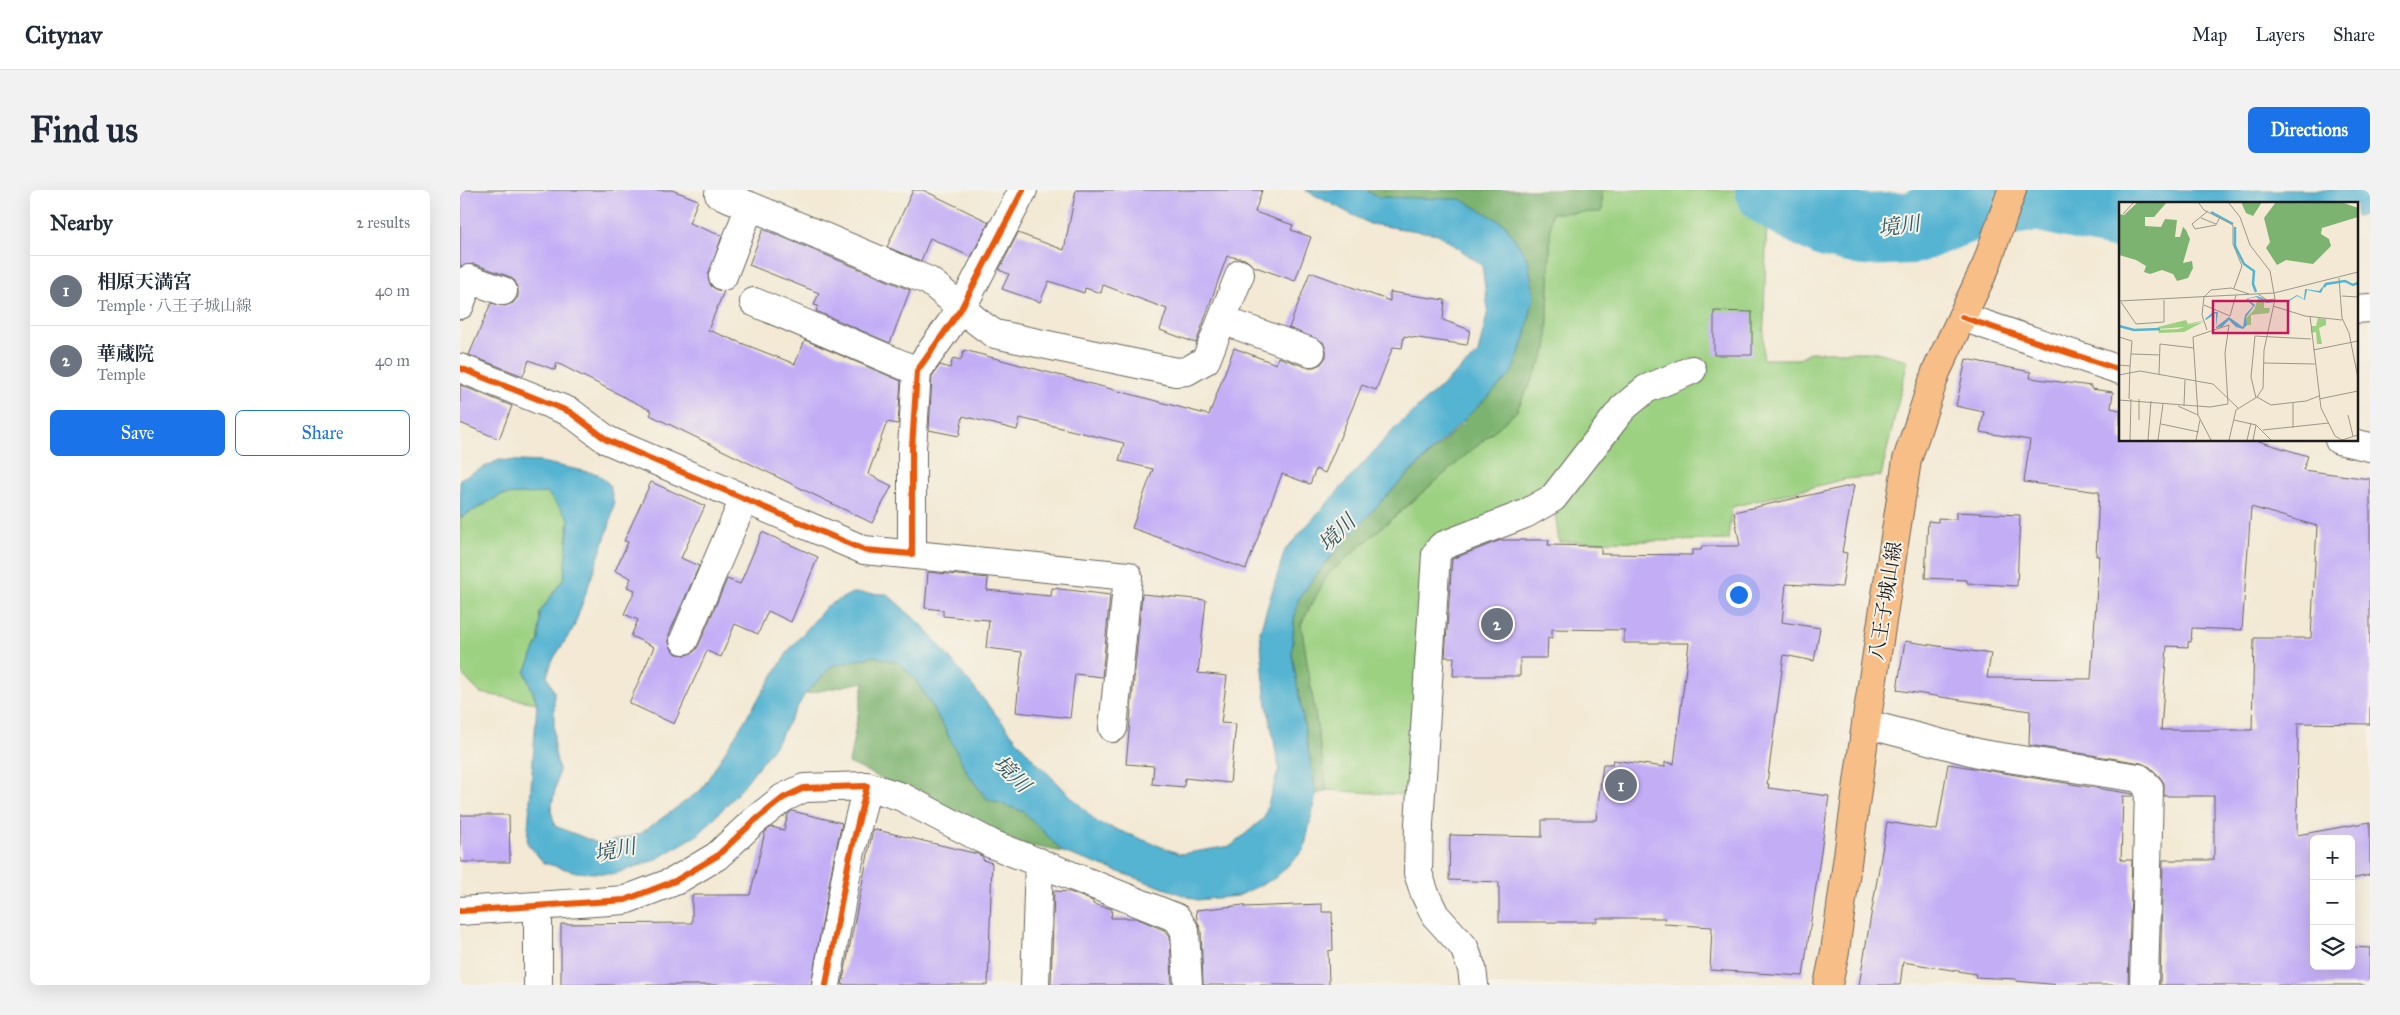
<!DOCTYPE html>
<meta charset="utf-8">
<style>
body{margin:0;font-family:"IM FELL Great Primer","Noto Serif JP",serif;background:#f2f2f3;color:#1f2937}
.controls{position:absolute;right:15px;bottom:15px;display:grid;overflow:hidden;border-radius:8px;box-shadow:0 5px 20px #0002}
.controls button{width:45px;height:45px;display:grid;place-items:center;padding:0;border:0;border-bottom:1px solid #e0e1e3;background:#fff;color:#1f2937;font:25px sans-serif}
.you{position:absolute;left:1278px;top:404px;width:18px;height:18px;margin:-12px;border:4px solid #fff;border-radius:50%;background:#1a73e8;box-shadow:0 0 0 8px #1a73e833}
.badge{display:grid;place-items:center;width:32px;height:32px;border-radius:50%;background:#1a73e8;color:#fff;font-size:16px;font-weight:700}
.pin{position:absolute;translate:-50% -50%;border:2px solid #fff;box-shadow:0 1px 5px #0006}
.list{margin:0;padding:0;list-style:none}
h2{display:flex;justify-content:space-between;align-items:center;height:65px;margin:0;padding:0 20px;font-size:21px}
h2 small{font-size:16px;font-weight:400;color:#747a83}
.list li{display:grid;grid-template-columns:32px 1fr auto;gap:15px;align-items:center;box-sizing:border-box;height:70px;padding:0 20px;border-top:1px solid #e0e1e3}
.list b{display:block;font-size:19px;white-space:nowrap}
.list p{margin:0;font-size:16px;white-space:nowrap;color:#747a83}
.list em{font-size:16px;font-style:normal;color:#747a83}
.actions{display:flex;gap:10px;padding:15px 20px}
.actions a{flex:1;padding:11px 0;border:1px solid #1a73e8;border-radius:8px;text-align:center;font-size:18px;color:#1a73e8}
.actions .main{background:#1a73e8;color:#fff}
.icon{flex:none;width:28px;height:28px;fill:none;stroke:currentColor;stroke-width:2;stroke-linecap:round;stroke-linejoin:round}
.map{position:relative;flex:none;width:1910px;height:795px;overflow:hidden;border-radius:8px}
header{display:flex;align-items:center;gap:30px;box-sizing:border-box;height:70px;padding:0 25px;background:#fff;border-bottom:1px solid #e0e1e3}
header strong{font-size:24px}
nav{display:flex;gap:28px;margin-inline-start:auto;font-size:18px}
.intro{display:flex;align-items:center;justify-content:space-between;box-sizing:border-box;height:120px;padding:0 30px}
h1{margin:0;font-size:35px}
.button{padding:12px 22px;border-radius:8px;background:#1a73e8;color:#fff;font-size:18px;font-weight:700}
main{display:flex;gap:30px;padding:0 30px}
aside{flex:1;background:#fff;border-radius:8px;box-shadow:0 5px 20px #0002}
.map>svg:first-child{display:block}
</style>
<header>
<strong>Citynav</strong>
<nav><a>Map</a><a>Layers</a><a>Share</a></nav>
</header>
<div class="intro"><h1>Find us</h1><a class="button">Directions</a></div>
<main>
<aside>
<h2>Nearby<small>2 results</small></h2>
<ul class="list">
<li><span class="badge" style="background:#6b7280">1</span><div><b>相原天満宮</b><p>Temple · 八王子城山線</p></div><em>40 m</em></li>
<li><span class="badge" style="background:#6b7280">2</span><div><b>華蔵院</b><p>Temple</p></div><em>40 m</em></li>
</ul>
<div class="actions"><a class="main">Save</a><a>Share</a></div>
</aside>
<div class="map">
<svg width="1910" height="795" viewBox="0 0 1910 795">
<rect width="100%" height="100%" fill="#f7f3e8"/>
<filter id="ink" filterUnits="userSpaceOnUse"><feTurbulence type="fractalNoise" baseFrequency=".02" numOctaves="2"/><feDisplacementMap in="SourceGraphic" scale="10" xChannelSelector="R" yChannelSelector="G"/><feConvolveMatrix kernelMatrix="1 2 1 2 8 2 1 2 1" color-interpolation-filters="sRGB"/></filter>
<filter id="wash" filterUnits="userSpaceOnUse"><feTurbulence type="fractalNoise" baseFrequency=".0096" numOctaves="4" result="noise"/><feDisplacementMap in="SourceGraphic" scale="20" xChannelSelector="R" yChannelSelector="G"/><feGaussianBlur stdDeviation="1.12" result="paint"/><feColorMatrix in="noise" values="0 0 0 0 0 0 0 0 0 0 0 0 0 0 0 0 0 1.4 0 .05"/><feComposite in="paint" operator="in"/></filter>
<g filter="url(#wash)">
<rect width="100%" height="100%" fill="#f3e9d4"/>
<path fill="#9cd182" stroke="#5c764f" d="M1142,0H1282L1307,17L1303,169H1338L1350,162H1416L1448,170L1421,286L1385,289L1272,317L1268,350L1099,352L1095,322L978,358L959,606L867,600L841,434L868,384L1056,222L1087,159L1091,23L1142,21Z
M87,303L109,328L104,388L80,422L79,450L65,482L77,513L20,503L0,482V328L41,305Z"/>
<path fill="#7db370" stroke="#4c6846" d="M905,0H1142V22L1091,23L1087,159L1056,222L868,384L841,434L867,600L856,605L832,465L834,430L839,408L866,372L928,304L1002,234L1068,70L1045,34L1001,10L918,7Z
M414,466L439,473L456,490L484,537L508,584L526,608L564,622L603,662L561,654L389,573L404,492L345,504L372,476Z"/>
<path fill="#54b4d2" stroke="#386877" d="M845,0H905L918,7L1001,9L1045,34L1068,70L1074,106L1065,148L1051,184L928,304L866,372L839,408L834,430L832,465L856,605L844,660L815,688L778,706L737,710L603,662L564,622L526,608L508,584L484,537L456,490L439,473L414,466L372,476L345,504L316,554L276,605L239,644L193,671L154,684L116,682L84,673L67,653L77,513L65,482L79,450L80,422L104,388L109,328L87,303L41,305L0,328V289L39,270L81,272L138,284L150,295L154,314L149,337L114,437L92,471L87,486L94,501V558L99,580L91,620L95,636L140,654L180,644L241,600L329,460L367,416L392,403L427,404L464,437L570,566L637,632L720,664L771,656L804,628L819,578L805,504L800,441L825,360L935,238L1018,163L1028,120L1022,75L978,44L910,34Z
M1282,0H1338L1397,24L1460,19L1490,0H1521L1519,30L1453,56L1371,52Z
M1579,0H1910V24L1896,26V14H1660V46L1569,29Z"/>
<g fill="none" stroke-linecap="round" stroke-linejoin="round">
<path stroke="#54b4d2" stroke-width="72" d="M1311,0L1331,13L1368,32L1405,40L1452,38L1507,16L1577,5L1660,23"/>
</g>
<g id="blocks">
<path fill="#c3aef6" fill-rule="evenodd" d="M0,0H212L238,10L229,33L262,46L248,88L251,96L257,100L264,101L248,140L335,174L345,150L441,191L438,234L427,232L408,284L432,296L412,333L190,225L192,221L97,173L95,180L69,170L63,186L9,165L31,113L45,116L53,113L58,107V99L55,91L48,86L14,74L0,76Z
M453,0H463L529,32L511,67L470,48L461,71L427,57Z
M616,0H802L795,22L833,35L831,40L851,47L835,91L793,76L785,69L767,66L736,153L700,140L707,119L643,95L641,103L625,98L624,103L589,91L580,112L542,99L549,84L539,80L558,43L604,60Z
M303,39L450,100L430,153L356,121L358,116L354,115L359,103L289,75Z
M850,82L930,111V102L985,110L983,130L1010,140L1007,155L944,146L942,158L933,157L916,200L902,195L865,283L856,279L850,294L822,284L786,379L672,338L693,279L659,271L664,253L560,228L557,240L503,226L499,246L469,240L472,186L480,175L490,178L493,168L501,170L504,160L749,225L774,158L816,174L818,167L846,177H854L861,174L866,167V160L863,152L829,138Z
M1254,121L1292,122V165H1254Z
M1506,169L1571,182L1570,188L1631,196V199L1653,202L1651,218L1660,220V250H1795L1848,266L1843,280L1910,289V534L1838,533L1837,645L1910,632V685L1891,689V649H1854V776H1891V757L1910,758L1909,795H1700L1703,670H1754V606H1704V593L1700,587L1690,577L1681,573L1569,555L1570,521L1437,500L1445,451L1531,464L1527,488L1631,489L1639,366H1636L1639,302L1564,292L1570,250L1520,242L1524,222L1496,216ZM1791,317L1857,336L1851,448H1794L1792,540H1701L1707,456L1728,457V452H1731L1732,438L1782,440Z
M0,195L52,216L39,249L0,233Z
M191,292L245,316L221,368L239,376L209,444V452L212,460L217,464L226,465L234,462L238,457L267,389L280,394L302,342L358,367L331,432L308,421L298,444L275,434L261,467L247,461L214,534L169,513L194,457L171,446L178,430L164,424L175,400L167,397L171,388L155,381L168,352L164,351Z
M1394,295L1382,362L1387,363L1382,397L1326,394L1322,432L1360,438L1354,471L1324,465L1307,594H1309L1308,598L1369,606L1343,786L1250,780L1252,737L1204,734L1205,728H1137V732H1039V692L989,690L990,645L1082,647V630H1136L1143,574H1152L1153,570L1205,577V572L1214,574L1229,453H1164V440L1092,439V448L1088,447L1087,468H1060V486H993L994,467H985L992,369L1041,350H1089L1088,355L1141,356V364L1232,365V360H1241L1242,356H1280L1274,322Z
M1496,322L1560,325L1557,396L1507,393V390L1465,388L1468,331L1478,332V328L1496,329Z
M468,382L528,388L527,400L591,406L592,398L650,405L642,487L615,484L610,528L556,522L562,462L526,458L529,430L483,426V420L465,418Z
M682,404L746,410L738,483L767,486L761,533L776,534L770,593L725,588L724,597L692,594L694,576L666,574Z
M1488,574L1673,604V606H1663L1661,670H1672L1668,795H1600L1556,791V789L1515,787L1516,784L1443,772L1440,795H1399L1427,632L1477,640Z
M332,621L382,633L374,667L351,795H101V734L232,733V705H290L305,642L311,637L324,640L328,624Z
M0,625H49L50,672H0Z
M413,639L518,664L523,667V670L532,673L528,795H382Z
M594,701L610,702L633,711V714L652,719L651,728H676L706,741L710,746L712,795H591Z
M862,714V722H872L873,760L868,761L869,795H743L741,740L737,730L736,720L784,715V717Z"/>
</g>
</g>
<g filter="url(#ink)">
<use href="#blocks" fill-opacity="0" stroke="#67645c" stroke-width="1"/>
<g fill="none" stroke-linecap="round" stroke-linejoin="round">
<defs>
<path id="minor" d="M259,4L290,16
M263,86L290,16L469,91C492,108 510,129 535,144L716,182L727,181L746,170L780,84
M294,112L457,181
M0,115L9,89L43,101
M1896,119L1910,118
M1502,127L1660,180
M762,130L851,162
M0,178L110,222L147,250L404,360L668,386L653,538
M1879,250L1910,257
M452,364V258L457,181L501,119L563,0
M224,450L284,309
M1406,534L1522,564L1679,588L1689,598L1684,795
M78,716V795
M0,721L165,710L215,691L257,666L293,632L323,608L344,598L407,596L442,607L532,654L717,728L725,741L728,795
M366,795L389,670L407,596
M575,795L579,672
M1014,795L1012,779L1004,757L975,725L965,704L958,683L959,634L976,364L982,356L1065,324L1093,308L1163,218L1186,199L1232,180"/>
<path id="major" d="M1368,795L1375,761L1406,534L1447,270L1476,182L1526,76L1552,0"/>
</defs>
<use href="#minor" stroke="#67645c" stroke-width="30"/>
<use href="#major" stroke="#67645c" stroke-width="30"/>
<use href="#minor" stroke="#fff" stroke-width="28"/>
<use href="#major" stroke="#f7be87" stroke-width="28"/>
<defs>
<path id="cycleway" d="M1502,127L1660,180
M0,178L110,222L147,250L404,360L452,364V258L457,181L501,119L563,0
M0,721L165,710L215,691L257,666L293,632L323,608L344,598L407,596L389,670L366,795"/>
</defs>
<use href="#cycleway" stroke="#f7f3e8" stroke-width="9"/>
<use href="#cycleway" stroke="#e8590c" stroke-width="6"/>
</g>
</g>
<g text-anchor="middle" stroke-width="4" stroke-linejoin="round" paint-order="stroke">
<g font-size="20" fill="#1c1c1c" stroke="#f7f3e8">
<text transform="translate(1425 411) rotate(-81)" y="7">八王子城山線</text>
</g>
<g font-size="21" font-style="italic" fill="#325965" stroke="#f7f3e8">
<text transform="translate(1439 36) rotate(-8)" y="7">境川</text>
<text transform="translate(877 343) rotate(-45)" y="7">境川</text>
<text transform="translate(552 584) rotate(45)" y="7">境川</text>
<text transform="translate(155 660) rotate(-11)" y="7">境川</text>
</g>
</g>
<g transform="translate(1659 12)">
<rect width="239" height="239" fill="#f3e9d4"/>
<path d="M139,96L145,100V106H151L150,111L132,113V123H128L127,116L135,108ZM199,116L207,117V123L200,126L203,142H198L197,130L192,131V124H197ZM67,118L69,122L85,118L68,124L86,119L65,130L40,131L39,128L59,127L65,125L39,127V125Z" fill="#9cd182"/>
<path d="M19,0H48L35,15H26V24L42,25L46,17L58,18L56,35H61L64,25L67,28L71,37L64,61L73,59L74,66L69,76L58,79L54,72L43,68L31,72L25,70L27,64L17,58L0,53V12L5,13ZM122,0H143L134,14L127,11ZM157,0H222L239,6V15L203,26L202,32L210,37L212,44L194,62L167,58L158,63L147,46L151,40L145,16Z" fill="#7db370"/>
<path d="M206,82L202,91L188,88L186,98L178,94L169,100H156L170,98L178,93L185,97L186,87L200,89ZM138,94L154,100L148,101L137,95L129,97L136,103L127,115L128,123L124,127L117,125L110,118L103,125L97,126V111L87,118L86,117L94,110H99L97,125L110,115L124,125L126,113L134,104L127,97Z" fill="#54b4d2"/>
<path fill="none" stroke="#54b4d2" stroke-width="2.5" d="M92,10L114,22M116,25V44L125,62L135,69L134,82L137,90M205,85L207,82L226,79L234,83L239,81M0,124L15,128L41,127"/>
<path fill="none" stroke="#9d978a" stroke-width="1" d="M79,0L85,8L114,23V42L123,64L115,86M109,0L121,15L131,43L151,69L156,97L145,148L144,186L138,195L117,208L110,238M89,9L73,22L76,27L97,23L101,15M4,12L15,0M82,16L97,22M220,76L223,116L230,131L239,176M139,92L148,98L156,97M223,94L239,95M0,99L155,91L239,70M2,100L17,122L45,120V98M85,103L111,114L117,93M154,104L186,114L223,118M191,114L202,206L216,234L223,238M88,128L83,113L85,95L92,88L112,86L130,92M0,135L13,139L11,164M194,148L239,139M12,152L41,153M145,161L196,162M0,163L11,164L10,197M40,172L41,142L75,146M0,173L21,169L94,182L119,206M138,195L152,203L187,199L200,194M137,196L132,175L136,134L192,137M200,197L239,189M0,198L91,205L109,202L106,151L110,123M174,201V226M59,204L79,213M65,204L66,178M229,213L234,234M20,218V197M115,218L137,223L152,238M42,222L80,230M144,228L210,221M11,238L12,197M29,238L32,199M39,238L44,202M77,238L81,218M92,238L79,213L74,135L110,123M128,238L132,221M134,238L137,223M223,238L239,233"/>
<path fill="#c2185b" fill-opacity="0.15" stroke="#c2185b" stroke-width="2.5" d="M94,99H169V131H94Z"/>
<rect width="239" height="239" fill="none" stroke="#1c1c1c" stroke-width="2.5"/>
</g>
</svg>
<div class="controls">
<button>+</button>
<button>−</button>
<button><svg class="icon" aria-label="layers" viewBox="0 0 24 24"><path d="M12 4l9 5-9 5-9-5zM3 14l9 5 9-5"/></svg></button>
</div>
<div class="you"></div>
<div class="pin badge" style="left:1161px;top:595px;background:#6b7280">1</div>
<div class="pin badge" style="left:1037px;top:434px;background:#6b7280">2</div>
</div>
</main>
